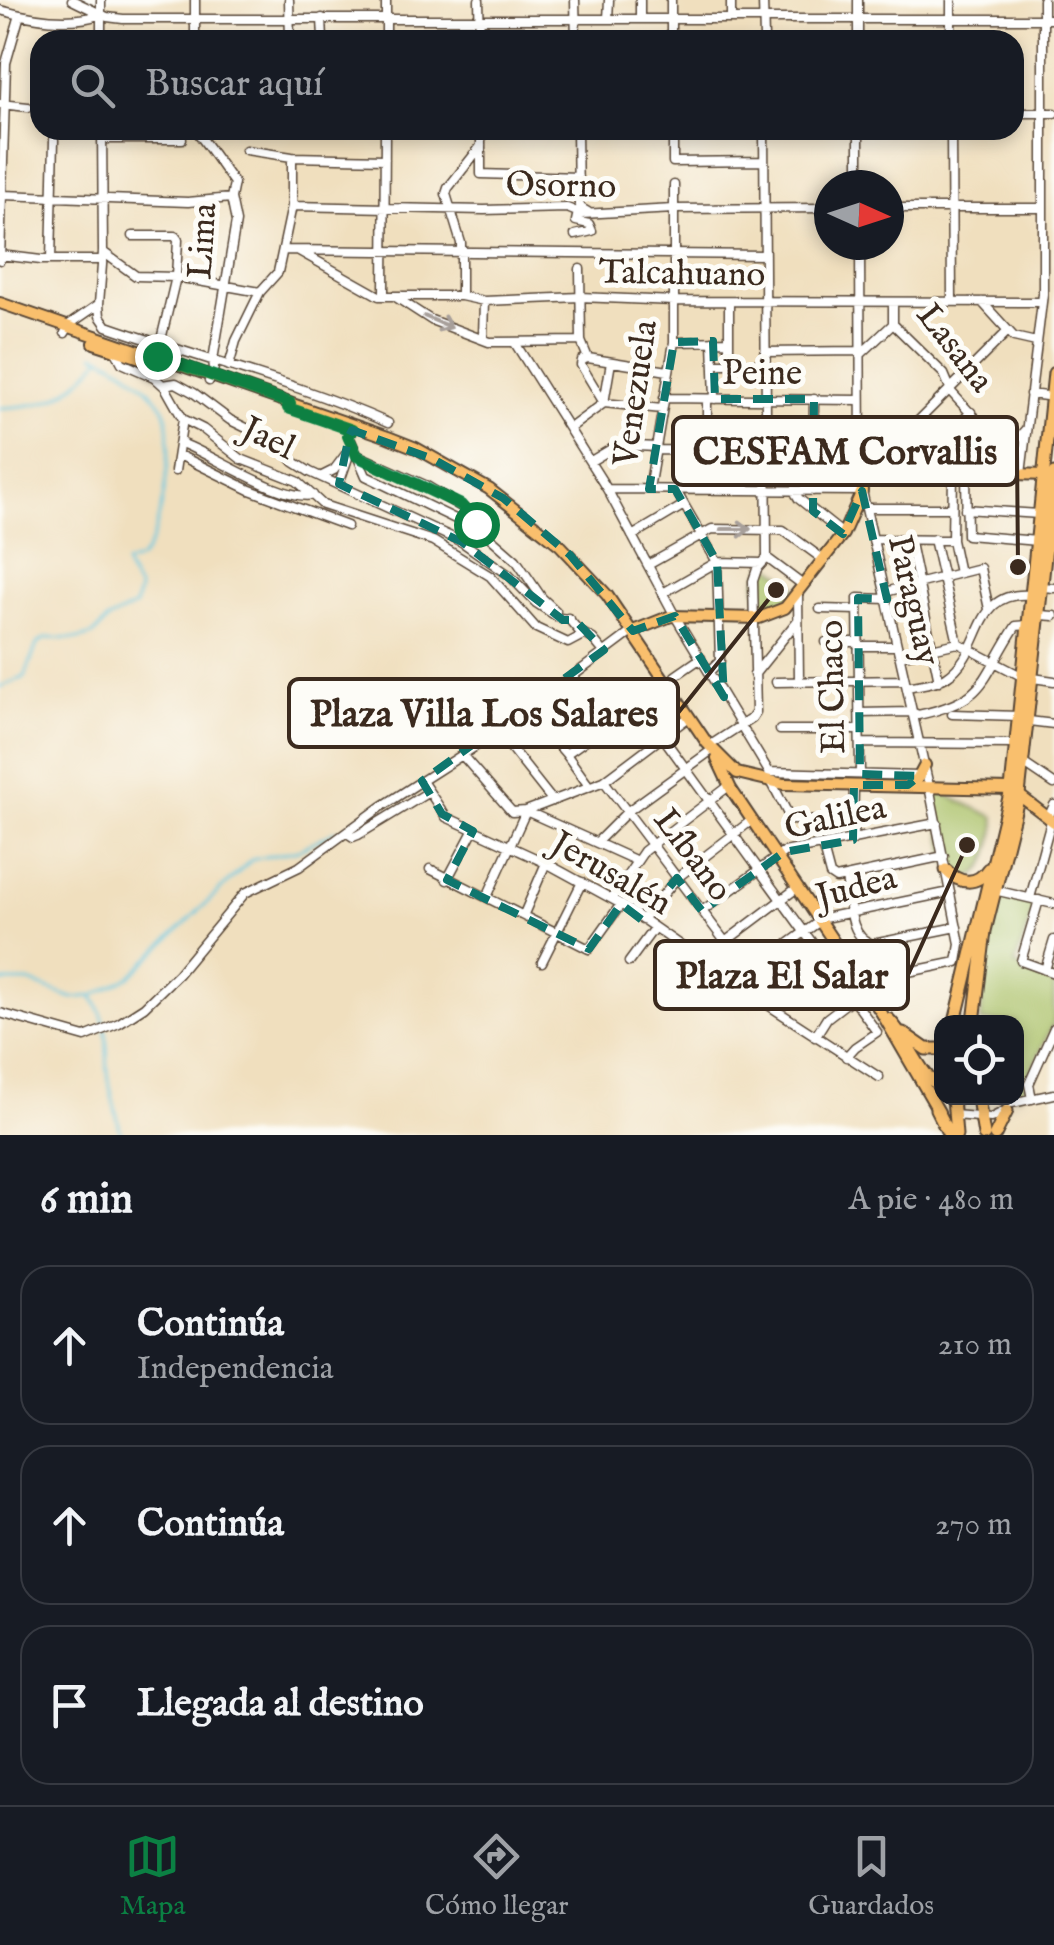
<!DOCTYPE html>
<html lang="es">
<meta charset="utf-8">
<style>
body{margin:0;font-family:"IM FELL English",serif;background:#20242c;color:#f1f3f6}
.controls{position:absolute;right:30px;bottom:30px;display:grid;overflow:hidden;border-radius:20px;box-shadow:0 5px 15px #0003}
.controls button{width:90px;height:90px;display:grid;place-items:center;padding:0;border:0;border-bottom:2px solid #363941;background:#171b24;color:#f1f3f6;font:50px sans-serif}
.compass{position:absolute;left:814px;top:170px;width:90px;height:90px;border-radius:50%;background:#171b24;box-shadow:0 5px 15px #0003;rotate:93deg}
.stop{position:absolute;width:30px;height:30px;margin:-22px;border:8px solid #0b8043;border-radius:50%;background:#fff}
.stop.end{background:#0b8043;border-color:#fff;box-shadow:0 2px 10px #0008}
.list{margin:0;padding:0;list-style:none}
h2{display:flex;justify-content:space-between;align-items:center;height:130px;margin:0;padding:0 40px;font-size:42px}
h2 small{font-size:32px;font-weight:400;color:#9ea1a6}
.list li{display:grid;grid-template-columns:65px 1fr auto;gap:30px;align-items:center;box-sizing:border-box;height:160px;margin:0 20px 20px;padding:0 20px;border:2px solid #363941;border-radius:30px}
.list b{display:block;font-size:38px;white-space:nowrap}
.list p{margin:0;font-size:32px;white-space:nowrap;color:#9ea1a6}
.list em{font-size:32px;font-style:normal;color:#9ea1a6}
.icon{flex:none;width:55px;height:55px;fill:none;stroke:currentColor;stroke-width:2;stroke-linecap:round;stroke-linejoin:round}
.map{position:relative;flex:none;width:1054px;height:1135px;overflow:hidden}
.search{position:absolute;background:#171b24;box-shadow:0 5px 15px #0003;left:30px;right:30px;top:30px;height:110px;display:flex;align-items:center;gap:25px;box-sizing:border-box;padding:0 35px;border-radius:30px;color:#9ea1a6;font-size:38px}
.sheet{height:670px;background:#171b24}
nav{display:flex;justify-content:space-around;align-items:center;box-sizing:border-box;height:140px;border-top:2px solid #363941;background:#171b24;font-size:28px;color:#9ea1a6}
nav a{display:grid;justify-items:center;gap:5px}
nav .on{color:#0b8043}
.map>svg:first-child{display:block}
</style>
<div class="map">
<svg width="1054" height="1135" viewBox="0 0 1054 1135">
<rect width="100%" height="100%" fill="#fdfcf7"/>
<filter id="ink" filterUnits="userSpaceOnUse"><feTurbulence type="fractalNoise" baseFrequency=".01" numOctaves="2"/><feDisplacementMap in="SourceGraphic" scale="20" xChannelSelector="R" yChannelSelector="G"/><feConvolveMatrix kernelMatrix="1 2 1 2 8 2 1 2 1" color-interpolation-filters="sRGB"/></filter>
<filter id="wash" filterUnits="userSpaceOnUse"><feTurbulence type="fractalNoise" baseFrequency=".0048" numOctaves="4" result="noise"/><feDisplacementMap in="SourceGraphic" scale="40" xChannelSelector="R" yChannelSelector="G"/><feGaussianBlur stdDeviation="2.25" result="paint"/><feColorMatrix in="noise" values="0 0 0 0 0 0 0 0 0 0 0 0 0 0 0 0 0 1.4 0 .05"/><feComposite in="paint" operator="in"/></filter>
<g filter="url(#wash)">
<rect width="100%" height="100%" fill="#f0dfbe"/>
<path fill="#aac167" stroke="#727642" stroke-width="2.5" d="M770,565L796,587C785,603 777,609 759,613L756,581L763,566Z
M933,789L995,817L996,824C991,846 990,875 964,878L948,865Z
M1005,894L1036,901L1015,965L1054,979V1021L1020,1096L1016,1095V1022H981L984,961L999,896Z"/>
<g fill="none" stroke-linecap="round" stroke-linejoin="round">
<path stroke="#63c7e1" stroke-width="2.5" d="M0,408C52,405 67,398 101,358
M0,687L25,677L37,644L46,638L79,639L93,635L108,620L135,606L139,590L126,567V564C131,562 137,561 141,558C161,541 178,431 163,407C148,384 120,364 95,354
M0,982H29L72,998L93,996L131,976L251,860L298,850L335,831
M93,997C113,1031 104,1044 109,1081C112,1099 118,1117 121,1135"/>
</g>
</g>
<g filter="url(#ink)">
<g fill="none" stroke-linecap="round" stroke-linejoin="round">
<defs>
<path id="minor" d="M72,0L107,17L123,19H1054
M101,0V40
M195,0V40
M289,0L290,40
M386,0V40
M479,0L480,40
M575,0L576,40
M640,0V19
M671,0V40
M763,0L764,40
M858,0V40
M951,0V40
M0,10C30,18 70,26 101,14
M322,18L323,40
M731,18V0
M608,19L609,0
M0,104L28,107
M1014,113H1054
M196,130L234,183L231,198L236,222L213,360L214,368L209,381
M481,130V174L578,177
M577,130L578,200L581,208L588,212
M673,130V162L764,161
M859,130V185
M951,130L952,302
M102,139H182
M246,150L292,157L385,159
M3,195L188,202L231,198
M292,206L484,210L567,208L582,214L674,209L829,208
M889,208H1043
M575,235L592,231L589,224L576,221L578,212
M133,236H175L178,240L176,277L160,344
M860,245L861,470
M283,250L765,255
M299,251L379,296H461L484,301L580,297L674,301L1040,302
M103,252L136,276L176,277L260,292
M0,255L41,260H102
M0,260L6,63L19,18
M51,260L54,140
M580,269L581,341L588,358
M384,295L385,130
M461,296V243L446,194L448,188L481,146
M397,298L431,320L489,342L581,341
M729,302V364
M893,302V324L944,374L952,393L1021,468
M982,302L1014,337L1036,342
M99,304L100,316L107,326C201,359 298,383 388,423
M65,333L70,324L99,304L103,252L102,130
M483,337L484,301
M713,341L715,399
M674,342L729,341
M515,343L607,489L675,616L769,772L919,776
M115,350L122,363L154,377L165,387L183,419L203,429L241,459L297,481L323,505L433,541L490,576L536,628L568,643L583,635
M765,352L860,351
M860,355L893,324
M588,358L668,371
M588,358L582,360L581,365L604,403
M714,364H766
M229,366L236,341L260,292L278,272L292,206V157
M163,385L176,383L194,393L230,420L277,443L294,462L310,472L462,542L509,575L536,603L559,618L570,619
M1030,394L1046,396
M664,398L860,400
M707,399V451
M604,403L611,362
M570,428L604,403L662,409
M352,430L349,436L357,455L425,485L468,511L484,532L516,560L542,598L556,611
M707,436L766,437
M731,437V490
M898,441L1008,331
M181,443C213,455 283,502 313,495
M655,450L731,451
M1006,451L1026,429
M179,455L250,490L347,526
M357,455L366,476L476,529
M591,461L618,445L656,447
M175,471L183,419
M913,472L971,412
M953,473L952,540L959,573
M966,473L967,535L1037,541
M989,473L1008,453
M1021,474L1043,294V0
M322,476L334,470L352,446
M339,484L349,455
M607,489L862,491L929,786L960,944L957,962L859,982
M649,489L674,342V185
M675,489L717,562L720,661L709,672
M794,491L799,499L843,534
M813,491L814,399
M866,508H952
M965,509L1039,514
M632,536L684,505
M909,538L939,681
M873,539L952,540
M934,539L958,643
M767,558L803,585
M648,565L712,529L783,530L824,560
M1043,587L1054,588
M885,592L980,568L989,609
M663,593L717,562L762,563
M798,593L799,681
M820,609L858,610
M1040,615L1054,616
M568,618L579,631L593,639L603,651
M826,642H858
M858,646H897
M900,656L958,643L1023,677
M754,675L798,620
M675,676L701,658
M1033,678L1054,681
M776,682L905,680
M560,684L599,731
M907,687C919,684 935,684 946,677C986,652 970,590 1031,595
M638,703L877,1032L855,1047L846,1057
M527,709L566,754L589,786
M859,713L912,712L918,715C988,700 980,681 1016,626L1028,625
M952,714L1019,716
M1029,721L1054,724
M780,730H859
M498,732L552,800
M860,743L1016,744
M709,746L752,718L756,712L753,581L757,569L767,558L764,130
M566,754L667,683
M462,755L512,812L526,811L637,861
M1023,763L1054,784
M860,774L858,598L887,599
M422,781L446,817L546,863L621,904L734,983L879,1077
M604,781L776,1009L842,957
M772,783L791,820L854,822
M1048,818L1054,805
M347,833L353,837L358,835L427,793
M853,840L854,785
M597,842L628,811L712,750
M822,845L830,875L836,879L944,856
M430,869L589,949L621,904
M846,878C850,899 848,939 873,944L957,927
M447,880L473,831
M994,890L1054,904
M487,897L526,811L604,781L689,717
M612,898L644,851L729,786
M1030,898L1051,821
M1039,900L1021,961L1054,973
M702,911L784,852L937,823
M524,914L546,863
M642,920L677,878L752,820
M876,943L885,976
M542,962L582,882
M629,962L654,928
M709,966L725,942L797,888
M1045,970L1054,940
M666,980L687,950
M734,983L824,918L950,892
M0,1013L85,1037L119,1023L144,1007L178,974L245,893L299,867L381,807L498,732L633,631
M815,1037L827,1018L853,998
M989,1098L1012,1103L1054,1094
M1032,1099L1029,1084L1054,1028
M954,1115L991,1118L1007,1110"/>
<path id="major" d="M0,303L388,437L416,448L489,489L560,545L607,595L707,743L737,773L784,784L1011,789L1054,822
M94,343L168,367
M633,631L671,616L759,618L785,608L843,534L862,491L861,470L1048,475
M717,759L731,789L881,1012L939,1112
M908,785L918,778L925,765
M889,1019C909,1039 919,1074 942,1089"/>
<path id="highway" d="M946,870C959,884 977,886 988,869
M955,1022L1011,789L1054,373
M974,1022L985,931L1019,795L1054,474
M903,1033L926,1049H942
M953,1098L956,1135
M978,1098L984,1135
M936,1109L949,1135
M995,1135L1007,1111"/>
</defs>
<use href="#minor" stroke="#564536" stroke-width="11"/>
<use href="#major" stroke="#564536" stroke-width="14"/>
<use href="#highway" stroke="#564536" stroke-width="15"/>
<use href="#minor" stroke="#fff" stroke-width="8"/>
<use href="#major" stroke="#f9bf6d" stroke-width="10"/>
<use href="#highway" stroke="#f9bf6d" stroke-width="11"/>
</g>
<defs><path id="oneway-shaft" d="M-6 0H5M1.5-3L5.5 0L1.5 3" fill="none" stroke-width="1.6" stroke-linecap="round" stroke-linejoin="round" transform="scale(2.5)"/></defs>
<g stroke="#a79f9a">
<use href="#oneway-shaft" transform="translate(438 322) rotate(23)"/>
<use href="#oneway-shaft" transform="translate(736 529)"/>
</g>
</g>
<g fill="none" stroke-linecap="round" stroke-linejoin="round" filter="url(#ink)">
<path stroke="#0b8043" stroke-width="12" d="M157,356L290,403L288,408L352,430L348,436L357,456L461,505L476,524"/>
</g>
<path fill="none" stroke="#0f766e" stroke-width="8" stroke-dasharray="20 12" stroke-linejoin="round" d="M713,341L715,399H814L813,511L843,534L862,491L887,599L858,598L860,774L919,776L908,785H854L853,840L784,852L702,911L677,878L642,920L621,904L589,949L447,880L473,831L442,814L422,781L604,650L575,620H563L462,542L339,484L349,436L352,430L433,459L503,498L570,555L633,631L675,616L724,697L717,562L675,489H649L674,342Z"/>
<g text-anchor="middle" stroke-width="10" stroke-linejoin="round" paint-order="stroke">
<g font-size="35" fill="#3b2a1e" stroke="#fdfcf7">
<text transform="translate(561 184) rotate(1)" y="12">Osorno</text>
<text transform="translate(201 241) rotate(-86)" y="12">Lima</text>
<text transform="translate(682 272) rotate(1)" y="12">Talcahuano</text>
<text transform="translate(956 347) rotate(52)" y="12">Lasana</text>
<text x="762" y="384">Peine</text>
<text transform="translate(634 393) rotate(-82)" y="12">Venezuela</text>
<text transform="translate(269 437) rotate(26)" y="12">Jael</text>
<text transform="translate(915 600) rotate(77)" y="12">Paraguay</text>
<text transform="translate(831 687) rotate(-91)" y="12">El Chaco</text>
<text transform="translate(835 816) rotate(-12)" y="12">Galilea</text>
<text transform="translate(694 854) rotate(53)" y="12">Líbano</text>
<text transform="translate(612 872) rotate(30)" y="12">Jerusalén</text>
<text transform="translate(856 886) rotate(-15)" y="12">Judea</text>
</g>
</g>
<path fill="none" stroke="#3b2a1e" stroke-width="4" d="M1018 567L1017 451M776 590L678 713M967 845L908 975"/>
<g fill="#3b2a1e" stroke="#fdfcf7" stroke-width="4">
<circle cx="1018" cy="567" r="10"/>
<circle cx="776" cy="590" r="10"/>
<circle cx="967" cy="845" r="10"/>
</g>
<g fill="#fdfcf7" stroke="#3b2a1e" stroke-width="4">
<rect x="673" y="417" width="344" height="68" rx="10"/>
<rect x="289" y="679" width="389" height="68" rx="10"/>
<rect x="655" y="941" width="253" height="68" rx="10"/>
</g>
<g font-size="38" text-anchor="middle" font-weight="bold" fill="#3b2a1e">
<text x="845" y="464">CESFAM Corvallis</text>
<text x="484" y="726">Plaza Villa Los Salares</text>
<text x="782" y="988">Plaza El Salar</text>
</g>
</svg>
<div class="controls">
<button><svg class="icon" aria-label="locate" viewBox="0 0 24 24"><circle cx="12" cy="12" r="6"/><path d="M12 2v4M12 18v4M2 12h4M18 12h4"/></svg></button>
</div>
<svg class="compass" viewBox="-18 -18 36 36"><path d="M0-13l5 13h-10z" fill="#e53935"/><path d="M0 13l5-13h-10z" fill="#9ea1a6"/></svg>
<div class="stop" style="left:476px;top:524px"></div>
<div class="stop end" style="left:157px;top:356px"></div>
<div class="search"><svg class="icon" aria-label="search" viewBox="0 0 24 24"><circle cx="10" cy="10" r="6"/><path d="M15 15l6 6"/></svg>Buscar aquí</div>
</div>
<section class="sheet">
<h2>6 min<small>A pie · 480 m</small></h2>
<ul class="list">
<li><svg class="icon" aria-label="ahead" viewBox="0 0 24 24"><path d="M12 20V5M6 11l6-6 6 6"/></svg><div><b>Continúa</b><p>Independencia</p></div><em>210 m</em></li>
<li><svg class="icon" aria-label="ahead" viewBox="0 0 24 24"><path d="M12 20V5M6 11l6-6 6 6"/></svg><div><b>Continúa</b></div><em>270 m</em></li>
<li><svg class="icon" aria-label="arrive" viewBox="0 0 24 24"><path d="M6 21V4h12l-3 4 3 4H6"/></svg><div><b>Llegada al destino</b></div></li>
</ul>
</section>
<nav>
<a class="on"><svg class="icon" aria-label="map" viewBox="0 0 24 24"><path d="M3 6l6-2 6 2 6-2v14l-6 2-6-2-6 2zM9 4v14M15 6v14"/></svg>Mapa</a>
<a><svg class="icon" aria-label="directions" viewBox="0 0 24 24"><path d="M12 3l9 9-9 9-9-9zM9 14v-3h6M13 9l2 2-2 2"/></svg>Cómo llegar</a>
<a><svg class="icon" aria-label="saved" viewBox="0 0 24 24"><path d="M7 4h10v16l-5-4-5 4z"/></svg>Guardados</a>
</nav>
